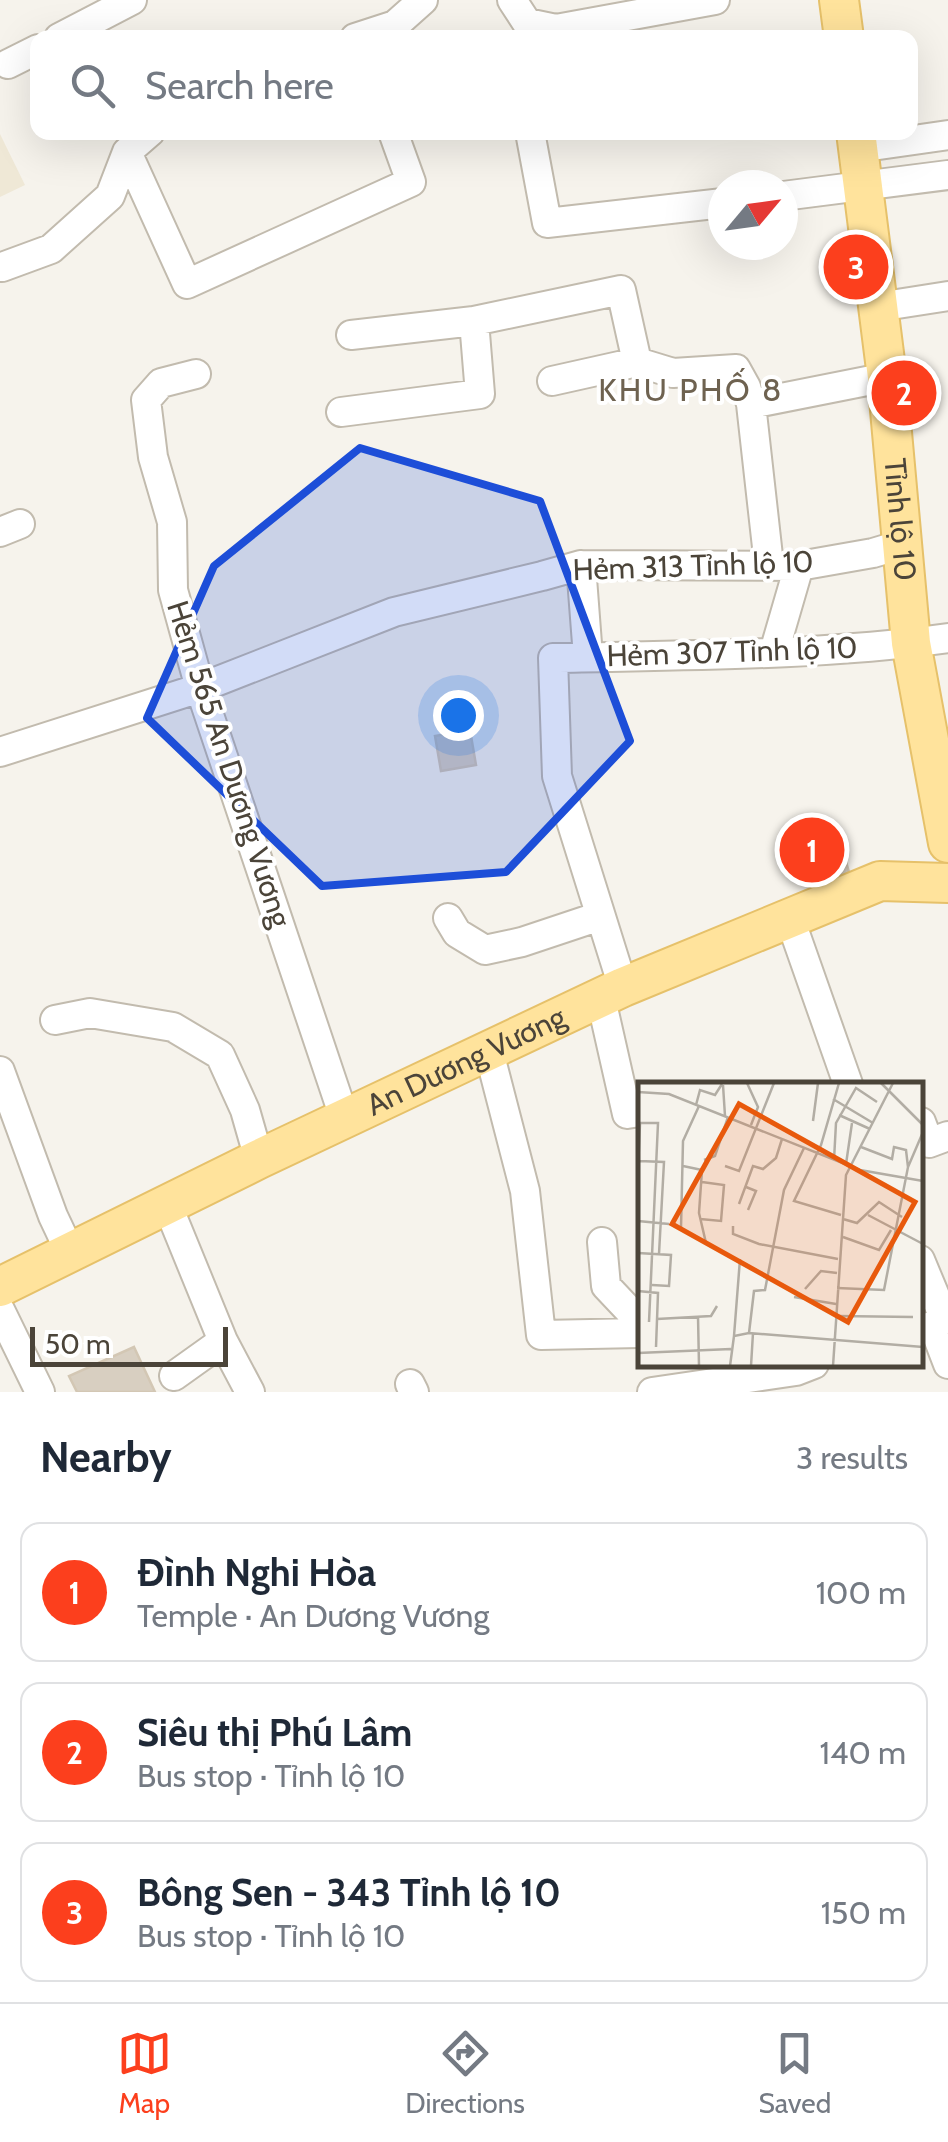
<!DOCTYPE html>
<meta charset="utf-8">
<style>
body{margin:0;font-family:Cabin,sans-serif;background:#f6f6f7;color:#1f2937}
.compass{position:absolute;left:708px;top:170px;width:90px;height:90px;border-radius:50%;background:#fff;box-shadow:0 10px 40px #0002;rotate:61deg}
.scale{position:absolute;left:30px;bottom:25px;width:198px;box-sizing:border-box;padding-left:10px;border:5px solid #4b4439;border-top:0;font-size:28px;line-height:35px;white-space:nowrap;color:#4b4439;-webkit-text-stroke:8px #fff;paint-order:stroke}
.you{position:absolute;left:458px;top:715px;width:35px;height:35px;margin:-25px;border:8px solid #fff;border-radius:50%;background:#1a73e8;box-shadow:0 0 0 15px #1a73e833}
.badge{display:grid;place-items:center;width:65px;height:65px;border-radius:50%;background:#fc3f1d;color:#fff;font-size:32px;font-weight:700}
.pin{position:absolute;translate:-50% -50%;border:5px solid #fff;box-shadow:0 2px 10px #0006}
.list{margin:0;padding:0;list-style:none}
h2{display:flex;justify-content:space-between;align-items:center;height:130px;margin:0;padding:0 40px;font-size:42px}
h2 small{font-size:32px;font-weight:400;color:#747a83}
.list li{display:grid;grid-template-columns:65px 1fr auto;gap:30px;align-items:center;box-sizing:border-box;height:140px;margin:0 20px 20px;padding:0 20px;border:2px solid #e0e1e3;border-radius:20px}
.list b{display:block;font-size:38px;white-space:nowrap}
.list p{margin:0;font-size:32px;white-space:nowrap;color:#747a83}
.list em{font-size:32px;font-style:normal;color:#747a83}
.icon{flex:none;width:55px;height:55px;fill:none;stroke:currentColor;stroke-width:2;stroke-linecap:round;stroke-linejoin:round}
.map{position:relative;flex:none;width:948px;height:1392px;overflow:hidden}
.search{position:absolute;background:#fff;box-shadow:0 10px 40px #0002;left:30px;right:30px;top:30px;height:110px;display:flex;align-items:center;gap:25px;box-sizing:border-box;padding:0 35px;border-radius:20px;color:#747a83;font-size:38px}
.sheet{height:610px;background:#fff}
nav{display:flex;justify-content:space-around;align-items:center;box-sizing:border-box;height:140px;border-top:2px solid #e0e1e3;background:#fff;font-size:28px;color:#747a83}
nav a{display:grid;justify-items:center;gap:5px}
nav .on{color:#fc3f1d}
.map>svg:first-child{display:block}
</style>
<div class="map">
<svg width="948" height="1392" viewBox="0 0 948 1392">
<rect width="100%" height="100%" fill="#f6f3ec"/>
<path fill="#efe8d6" d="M0,134L25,185L0,197Z"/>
<path fill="#d8cfc1" stroke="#d3c7b4" stroke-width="2.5" d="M470,730L476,765L441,771L435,736Z
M835,824L851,879L820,888L812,860L787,867L779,840Z
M134,1347L155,1392H77L69,1376Z"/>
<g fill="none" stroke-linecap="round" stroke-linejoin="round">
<defs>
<path id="minor" d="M512,0L527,23L556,29L715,0
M59,38L132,0
M355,38L395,25L423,0
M8,64L38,49
M530,132L547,223L723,203
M858,148L948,135
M127,152L187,284L411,182L393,132
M783,196L948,175
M2,267L51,249L110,196L127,152L150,132
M878,307L948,296
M351,335L474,321L621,290L637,362L673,373L736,369L746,387L751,404L887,377
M196,374L161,383L146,400L153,457L172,522L173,590L200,688L345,1120
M552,381L637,362
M751,404L769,565
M341,412L480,394L474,321
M0,532L20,524
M581,565L588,657
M774,652L799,566
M0,752L200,688L394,612L542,576L581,565L799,566L873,553L903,544
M448,918L457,933L485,950L522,942L600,916
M790,919L848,1084
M623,987L557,776L553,658C684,655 817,656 948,638
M601,999L627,1114L640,1112
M55,1020L90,1013L173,1027L220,1055L245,1110L259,1159
M489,1052L525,1191L541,1335L640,1333
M0,1071L53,1216L70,1252
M921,1122L929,1143L948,1136
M167,1204L223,1341L250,1392
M602,1242L606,1286L640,1322
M920,1260L945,1320
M0,1310L40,1392
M933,1325L948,1364
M174,1376L223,1341
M410,1384L414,1392
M652,1392L796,1371L814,1364"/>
<g id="major">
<path d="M839,0L844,38"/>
<path id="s1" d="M856,132L887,377L911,643L948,843"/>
<path id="s2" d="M0,1287L259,1159L623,987L880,881L948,883"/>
</g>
</defs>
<use href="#minor" stroke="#c2bbae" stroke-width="32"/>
<use href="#major" stroke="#e6c16a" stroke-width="42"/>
<use href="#minor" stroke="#fff" stroke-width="28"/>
<use href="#major" stroke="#ffe39c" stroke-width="38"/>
</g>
<path fill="#1d4ed8" fill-opacity="0.2" stroke="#1d4ed8" stroke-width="8" stroke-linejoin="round" d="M360,448L540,501L630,741L506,872L322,886L147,718L214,566Z"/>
<g text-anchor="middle" stroke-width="8" stroke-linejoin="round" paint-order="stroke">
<g font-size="30" fill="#4b4439" stroke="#fff">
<text dy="10" stroke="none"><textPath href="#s1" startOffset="390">Tỉnh lộ 10</textPath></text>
<text transform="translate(693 566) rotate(-2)" y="10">Hẻm 313 Tỉnh lộ 10</text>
<text transform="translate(732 652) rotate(-2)" y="10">Hẻm 307 Tỉnh lộ 10</text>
<text transform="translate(229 764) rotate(72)" y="10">Hẻm 565 An Dương Vương</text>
<text dy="10" stroke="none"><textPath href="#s2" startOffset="518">An Dương Vương</textPath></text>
</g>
<g font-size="32" letter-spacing="2.5" fill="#6e6250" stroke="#fff">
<text x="691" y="401">KHU PHỐ 8</text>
</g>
</g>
<g transform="translate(638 1082)">
<rect width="285" height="285" fill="#f6f3ec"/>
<path fill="none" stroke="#b2ada4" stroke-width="2.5" d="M109,1L120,25L113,43M201,1L183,63L156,119L203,133M243,1L285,43M85,3L87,34M0,10L31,12L222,88L285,99M195,17L235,41M58,23L62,8L77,13L84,2M201,33L232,47M175,39L180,1M0,41H20L11,240M223,65L254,77L256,65L268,68L270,85M66,78L77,74L90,35M196,78L198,41L218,6L239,20M1,79L26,80L21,172M208,82L214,41M45,84L64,88L61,131L68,161M87,84L101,89L136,1M0,88L2,42M108,105L118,109L110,128M101,122L115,84L125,87L138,76L144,57M230,133L285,162M62,137L83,139L86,103L64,100M205,137L219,141L241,120L264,135M0,139L31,142M95,144V152L121,162L200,177M43,146L45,59L61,24M205,155L241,168L253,148M0,171L33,173L31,204L14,203M199,206L246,208L270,85L285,50M167,207L183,189L199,191M0,209L20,211L18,265M156,215L198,222M60,234L61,284M200,234L275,235M19,237L73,234L79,224M111,251L116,209L127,208L146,108L166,66M96,254L102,177M0,271L93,267M92,284L96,254L111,251L285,265M113,284L115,251M195,284L208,93L255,1"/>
<path fill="#e8590c" fill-opacity="0.15" stroke="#e8590c" stroke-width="5" d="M101,22L277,120L210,240L34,142Z"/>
<rect width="285" height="285" fill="none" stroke="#4b4439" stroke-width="5"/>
</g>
</svg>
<svg class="compass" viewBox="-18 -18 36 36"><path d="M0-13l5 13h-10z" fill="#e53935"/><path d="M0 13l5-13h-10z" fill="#747a83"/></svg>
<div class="scale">50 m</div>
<div class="you"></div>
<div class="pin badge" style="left:812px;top:850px">1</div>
<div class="pin badge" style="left:904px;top:393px">2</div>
<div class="pin badge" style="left:856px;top:267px">3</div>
<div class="search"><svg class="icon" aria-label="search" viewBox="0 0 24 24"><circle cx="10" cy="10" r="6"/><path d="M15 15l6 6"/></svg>Search here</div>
</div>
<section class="sheet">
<h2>Nearby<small>3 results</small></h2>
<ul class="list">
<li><span class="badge">1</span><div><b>Đình Nghi Hòa</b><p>Temple · An Dương Vương</p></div><em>100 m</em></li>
<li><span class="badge">2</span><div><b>Siêu thị Phú Lâm</b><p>Bus stop · Tỉnh lộ 10</p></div><em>140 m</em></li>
<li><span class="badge">3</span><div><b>Bông Sen - 343 Tỉnh lộ 10</b><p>Bus stop · Tỉnh lộ 10</p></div><em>150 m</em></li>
</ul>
</section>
<nav>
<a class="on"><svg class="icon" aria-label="map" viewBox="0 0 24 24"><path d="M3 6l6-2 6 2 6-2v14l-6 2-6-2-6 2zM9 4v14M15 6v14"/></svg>Map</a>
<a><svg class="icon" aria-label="directions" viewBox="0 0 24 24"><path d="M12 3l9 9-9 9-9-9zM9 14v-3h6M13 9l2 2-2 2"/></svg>Directions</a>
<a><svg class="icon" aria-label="saved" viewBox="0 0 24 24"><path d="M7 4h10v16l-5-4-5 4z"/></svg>Saved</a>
</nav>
